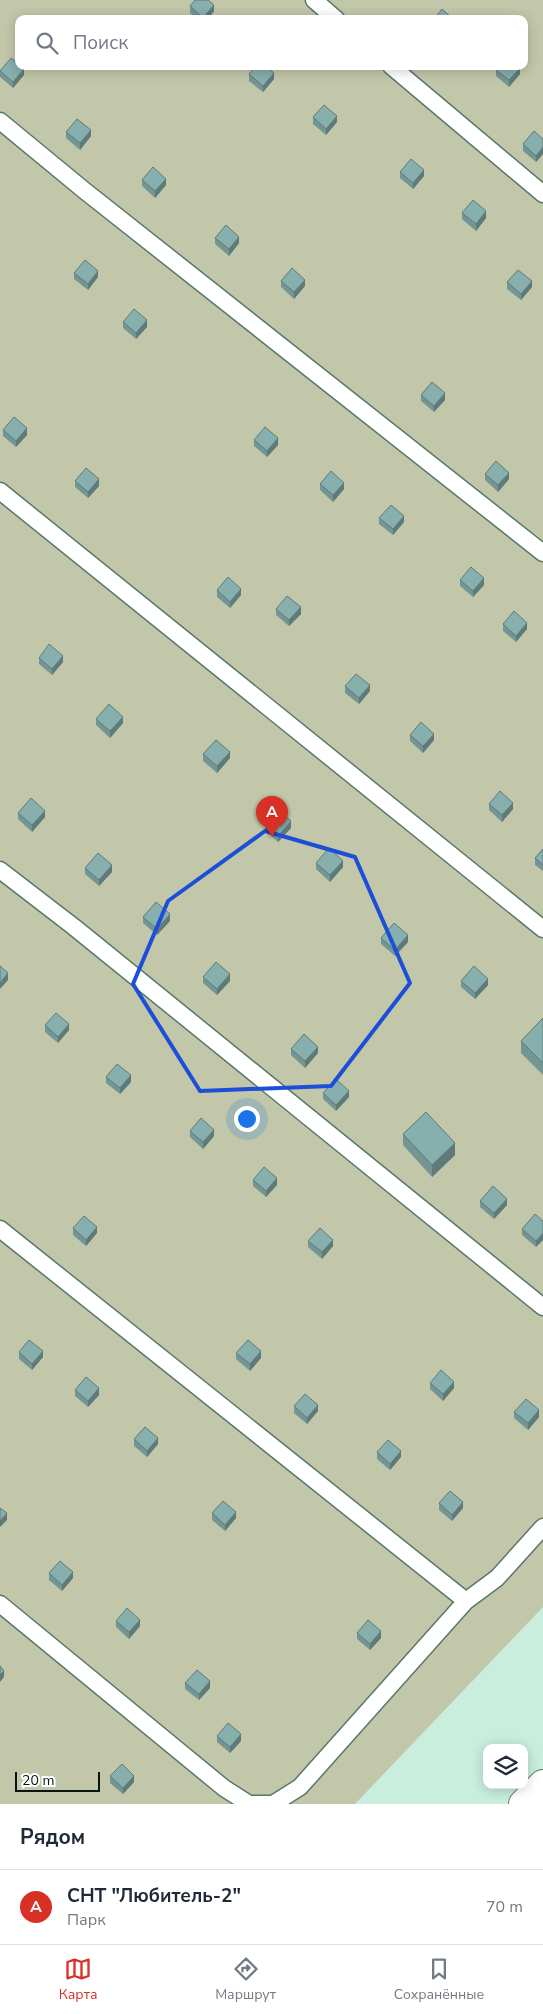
<!DOCTYPE html>
<html lang="ru">
<meta charset="utf-8">
<style>
body{margin:0;font-family:"Nunito Sans",sans-serif;background:#f6f6f7;color:#1f2937}
.controls{position:absolute;right:15px;bottom:15px;display:grid;overflow:hidden;border-radius:10px;box-shadow:0 2px 12px #0003}
.controls button{width:45px;height:45px;display:grid;place-items:center;padding:0;border:0;border-bottom:1px solid #e0e1e3;background:#fff;color:#1f2937;font:25px sans-serif}
.scale{position:absolute;left:15px;bottom:12px;width:85px;box-sizing:border-box;padding-left:5px;border:2px solid #08150f;border-top:0;font-size:14px;line-height:18px;white-space:nowrap;color:#08150f;-webkit-text-stroke:4px #fff;paint-order:stroke}
.you{position:absolute;left:246px;top:1118px;width:18px;height:18px;margin:-12px;border:4px solid #fff;border-radius:50%;background:#1a73e8;box-shadow:0 0 0 8px #1a73e833}
.badge{display:grid;place-items:center;width:32px;height:32px;border-radius:50%;background:#d93025;color:#fff;font-size:16px;font-weight:700}
.pin{position:absolute;translate:-50% -41px;filter:drop-shadow(0 1px 2px #0008)}
.pin::after{content:'';position:absolute;top:26px;width:18px;height:15px;background:inherit;clip-path:polygon(0 0,100% 0,50% 100%)}
.list{margin:0;padding:0;list-style:none}
h2{display:flex;justify-content:space-between;align-items:center;height:65px;margin:0;padding:0 20px;font-size:21px}
h2 small{font-size:16px;font-weight:400;color:#747a83}
.list li{display:grid;grid-template-columns:32px 1fr auto;gap:15px;align-items:center;box-sizing:border-box;height:75px;padding:0 20px;border-top:1px solid #e0e1e3}
.list b{display:block;font-size:19px;white-space:nowrap}
.list p{margin:0;font-size:16px;white-space:nowrap;color:#747a83}
.list em{font-size:16px;font-style:normal;color:#747a83}
.icon{flex:none;width:28px;height:28px;fill:none;stroke:currentColor;stroke-width:2;stroke-linecap:round;stroke-linejoin:round}
.map{position:relative;flex:none;width:543px;height:1804px;overflow:hidden}
.search{position:absolute;background:#fff;box-shadow:0 2px 12px #0003;left:15px;right:15px;top:15px;height:55px;display:flex;align-items:center;gap:12px;box-sizing:border-box;padding:0 18px;border-radius:10px;color:#747a83;font-size:19px}
.sheet{height:140px;background:#fff}
nav{display:flex;justify-content:space-around;align-items:center;box-sizing:border-box;height:70px;border-top:1px solid #e0e1e3;background:#fff;font-size:14px;color:#747a83}
nav a{display:grid;justify-items:center;gap:2px}
nav .on{color:#d93025}
.map>svg:first-child{display:block}
</style>
<div class="map">
<svg width="543" height="1804" viewBox="0 0 543 1804">
<rect width="100%" height="100%" fill="#c9eedd"/>
<path fill="#c2c7a9" fill-rule="evenodd" d="M0,0H543V1607L355,1804H0ZM19,19H524V66H19Z"/>
<g fill="none" stroke-linecap="round" stroke-linejoin="round">
<defs>
<path id="service" d="M314,0L336,19
M391,66L543,194
M0,121L85,191L543,553
M0,491L543,929
M0,870L74,927L543,1307
M0,1229L466,1601
M0,1604L224,1788L249,1804H273L300,1787L466,1601L497,1578L543,1527"/>
<path id="primary" d="M523,1804L543,1784"/>
</defs>
<use href="#service" stroke="#57796a" stroke-width="19"/>
<use href="#primary" stroke="#57796a" stroke-width="30"/>
<use href="#service" stroke="#fff" stroke-width="16"/>
<use href="#primary" stroke="#fff" stroke-width="28"/>
</g>
<path fill="#739695" d="M190,6L214,11L208,19H197L190,13Z
M496,70L520,74L509,87L496,76Z
M0,71L24,75L13,88L0,77Z
M249,74L274,79L263,92L249,81Z
M313,117L337,122L326,135L313,124Z
M66,132L91,136L80,150L66,138Z
M543,139V154L536,162L523,151V144Z
M400,172L424,176L413,189L400,178Z
M142,180L166,185L155,198L142,186Z
M462,213L486,218L476,231L462,219Z
M215,238L239,243L229,256L215,244Z
M74,273L98,277L88,290L74,279Z
M281,281L305,286L294,299L281,287Z
M507,282L532,287L521,300L507,289Z
M123,322L147,327L136,339L123,328Z
M421,395L445,400L434,412L421,401Z
M3,430L27,435L16,447L3,436Z
M254,440L278,445L267,457L254,446Z
M485,474L509,479L498,492L485,480Z
M75,481L99,486L88,498L75,487Z
M320,484L344,489L333,502L320,490Z
M379,518L404,522L393,535L379,524Z
M460,580L484,585L473,597L460,586Z
M217,590L241,595L230,608L217,597Z
M276,609L301,614L289,626L276,615Z
M503,624L527,629L516,642L503,631Z
M39,658L63,662L52,675L39,664Z
M345,686L370,691L359,704L345,693Z
M96,719L123,723L110,738L96,725Z
M410,735L434,740L423,753L410,741Z
M203,754L230,758L217,773L203,761Z
M489,804L513,809L502,822L489,810Z
M18,813L45,817L32,832L18,819Z
M265,824L291,828L278,842L265,830Z
M543,849V871L535,865V858Z
M316,863L343,867L330,882L316,869Z
M85,868L112,872L99,886L85,874Z
M143,917L170,921L157,935L143,923Z
M381,938L408,942L395,956L381,944Z
M203,977L230,981L217,995L203,983Z
M461,981L488,985L475,999L461,987Z
M543,1018V1075L521,1053V1041Z
M45,1025L69,1030L58,1043L45,1032Z
M291,1049L318,1053L305,1068L291,1055Z
M106,1077L131,1082L120,1094L106,1083Z
M323,1093L349,1097L336,1111L323,1099Z
M190,1131L214,1136L203,1149L190,1137Z
M403,1134L455,1155L432,1177L403,1145Z
M253,1180L277,1185L266,1197L253,1186Z
M480,1201L507,1205L494,1219L480,1207Z
M543,1221L536,1247L522,1235V1229Z
M73,1228L97,1233L86,1246L73,1235Z
M308,1241L333,1246L322,1259L308,1247Z
M19,1352L43,1357L32,1370L19,1359Z
M236,1353L261,1358L250,1371L236,1359Z
M430,1383L454,1388L443,1401L430,1389Z
M75,1390L99,1395L88,1407L75,1396Z
M294,1406L318,1411L307,1424L294,1413Z
M514,1412L539,1417L528,1430L514,1418Z
M134,1439L158,1444L147,1457L134,1446Z
M377,1452L401,1457L390,1470L377,1459Z
M439,1503L463,1508L452,1521L439,1510Z
M212,1513L236,1518L225,1531L212,1520Z
M49,1573L73,1578L62,1591L49,1580Z
M116,1621L140,1626L129,1639L116,1627Z
M357,1633L381,1638L370,1650L357,1639Z
M185,1683L210,1688L199,1700L185,1689Z
M217,1736L241,1741L230,1753L217,1742Z
M110,1776L134,1782L123,1794L110,1783Z"/>
<path fill="#5e7a79" d="M214,5V11L208,19H203V18Z
M520,68V74L509,87V80Z
M24,69V75L13,88V82Z
M274,73V79L263,92V86Z
M337,116V122L326,135V129Z
M91,130V136L80,150V143Z
M543,147V154L536,162V156Z
M424,170V176L413,189V183Z
M166,179V185L155,198V191Z
M486,211V218L476,231V224Z
M239,237V243L229,256V249Z
M98,271V277L88,290V284Z
M305,280V286L294,299V292Z
M532,281V287L521,300V294Z
M147,320V327L136,339V333Z
M445,393V400L434,412V406Z
M27,428V435L16,447V441Z
M278,438V445L267,457V451Z
M509,473V479L498,492V485Z
M99,479V486L88,498V492Z
M344,483V489L333,502V495Z
M404,516V522L393,535V529Z
M484,578V585L473,597V591Z
M241,589V595L230,608V602Z
M301,607V614L289,626V620Z
M527,623V629L516,642V636Z
M63,656V662L52,675V669Z
M370,685V691L359,704V698Z
M123,717V723L110,738V731Z
M434,734V740L423,753V746Z
M230,752V758L217,773V766Z
M513,803V809L502,822V815Z
M45,811V817L32,832V825Z
M291,821V828L278,842V836Z
M343,861V867L330,882V875Z
M112,865V872L99,886V880Z
M170,914V921L157,935V929Z
M408,935V942L395,956V950Z
M8,973V980L0,989V983Z
M230,974V981L217,995V989Z
M488,979V985L475,999V993Z
M69,1024V1030L58,1043V1037Z
M318,1047V1053L305,1068V1061Z
M131,1075V1082L120,1094V1088Z
M349,1091V1097L336,1111V1105Z
M214,1130V1136L203,1149V1142Z
M455,1143V1155L432,1177V1165Z
M277,1178V1185L266,1197V1191Z
M507,1199V1205L494,1219V1213Z
M97,1227V1233L86,1246V1240Z
M543,1233V1240L536,1247V1241Z
M333,1240V1246L322,1259V1252Z
M43,1351V1357L32,1370V1364Z
M261,1351V1358L250,1371V1364Z
M454,1382V1388L443,1401V1394Z
M99,1388V1395L88,1407V1401Z
M318,1405V1411L307,1424V1418Z
M539,1410V1417L528,1430V1423Z
M158,1438V1444L147,1457V1451Z
M401,1451V1457L390,1470V1464Z
M463,1502V1508L452,1521V1515Z
M236,1512V1518L225,1531V1525Z
M7,1513V1520L0,1527V1521Z
M73,1572V1578L62,1591V1585Z
M140,1620V1626L129,1639V1632Z
M381,1631V1638L370,1650V1644Z
M4,1671V1677L0,1682V1675Z
M210,1681V1688L199,1700V1694Z
M241,1734V1741L230,1753V1747Z
M134,1776V1782L123,1794V1788Z"/>
<path fill="#86afad" stroke="#5e7a79" d="M195,0H208L214,5L203,18L190,6Z
M442,9L453,19H434Z
M11,58L19,64V66H21L24,69L13,82L0,71Z
M256,66H266L274,73L263,86L249,74Z
M499,66H518L520,68L509,80L496,70Z
M324,105L337,116L326,129L313,117Z
M77,119L91,130L80,143L66,132Z
M534,131L543,139V147L536,156L523,144Z
M411,159L424,170L413,183L400,172Z
M153,167L166,179L155,191L142,180Z
M473,200L486,211L476,224L462,213Z
M226,225L239,237L229,249L215,238Z
M85,260L98,271L88,284L74,273Z
M292,268L305,280L294,292L281,281Z
M518,270L532,281L521,294L507,282Z
M134,309L147,320L136,333L123,322Z
M432,382L445,393L434,406L421,395Z
M14,417L27,428L16,441L3,430Z
M265,427L278,438L267,451L254,440Z
M496,461L509,473L498,485L485,474Z
M86,468L99,479L88,492L75,481Z
M331,471L344,483L333,495L320,484Z
M391,505L404,516L393,529L379,518Z
M471,567L484,578L473,591L460,580Z
M228,577L241,589L230,602L217,590Z
M287,596L301,607L289,620L276,609Z
M514,611L527,623L516,636L503,624Z
M49,644L63,656L52,669L39,658Z
M356,674L370,685L359,698L345,686Z
M109,704L123,717L110,731L96,719Z
M421,722L434,734L423,746L410,735Z
M216,740L230,752L217,766L203,754Z
M500,791L513,803L502,815L489,804Z
M31,798L45,811L32,825L18,813Z
M278,810L291,821L278,836L265,824Z
M329,848L343,861L330,875L316,863Z
M543,849V865L535,858Z
M98,853L112,865L99,880L85,868Z
M156,902L170,914L157,929L143,917Z
M394,923L408,935L395,950L381,938Z
M216,962L230,974L217,989L203,977Z
M0,966L8,973L0,983Z
M474,966L488,979L475,993L461,981Z
M56,1013L69,1024L58,1037L45,1025Z
M543,1018V1063L521,1041Z
M304,1034L318,1047L305,1061L291,1049Z
M117,1064L131,1075L120,1088L106,1077Z
M336,1079L349,1091L336,1105L323,1093Z
M426,1112L455,1143L432,1165L403,1134Z
M201,1118L214,1130L203,1142L190,1131Z
M264,1167L277,1178L266,1191L253,1180Z
M493,1186L507,1199L494,1213L480,1201Z
M535,1214L543,1221V1233L536,1241L522,1229Z
M84,1216L97,1227L86,1240L73,1228Z
M320,1228L333,1240L322,1252L308,1241Z
M29,1340L43,1351L32,1364L19,1352Z
M248,1340L261,1351L250,1364L236,1353Z
M441,1370L454,1382L443,1394L430,1383Z
M86,1377L99,1388L88,1401L75,1390Z
M305,1394L318,1405L307,1418L294,1406Z
M526,1399L539,1410L528,1423L514,1412Z
M145,1427L158,1438L147,1451L134,1439Z
M388,1440L401,1451L390,1464L377,1452Z
M450,1491L463,1502L452,1515L439,1503Z
M223,1501L236,1512L225,1525L212,1513Z
M0,1508L7,1513L0,1521Z
M60,1561L73,1572L62,1585L49,1573Z
M127,1608L140,1620L129,1632L116,1621Z
M368,1620L381,1631L370,1644L357,1633Z
M0,1666L4,1671L0,1675Z
M197,1670L210,1681L199,1694L185,1683Z
M228,1723L241,1734L230,1747L217,1736Z
M122,1764L134,1776L123,1788L110,1776Z"/>
<path fill="none" stroke="#1d4ed8" stroke-width="4" stroke-linejoin="round" d="M265,831L355,857L410,983L331,1086L200,1091L133,984L168,901Z"/>
</svg>
<div class="controls">
<button><svg class="icon" aria-label="layers" viewBox="0 0 24 24"><path d="M12 4l9 5-9 5-9-5zM3 14l9 5 9-5"/></svg></button>
</div>
<div class="scale">20 m</div>
<div class="you"></div>
<div class="pin badge" style="left:272px;top:837px">A</div>
<div class="search"><svg class="icon" aria-label="search" viewBox="0 0 24 24"><circle cx="10" cy="10" r="6"/><path d="M15 15l6 6"/></svg>Поиск</div>
</div>
<section class="sheet">
<h2>Рядом<small></small></h2>
<ul class="list">
<li><span class="badge">A</span><div><b>СНТ &quot;Любитель-2&quot;</b><p>Парк</p></div><em>70 m</em></li>
</ul>
</section>
<nav>
<a class="on"><svg class="icon" aria-label="map" viewBox="0 0 24 24"><path d="M3 6l6-2 6 2 6-2v14l-6 2-6-2-6 2zM9 4v14M15 6v14"/></svg>Карта</a>
<a><svg class="icon" aria-label="directions" viewBox="0 0 24 24"><path d="M12 3l9 9-9 9-9-9zM9 14v-3h6M13 9l2 2-2 2"/></svg>Маршрут</a>
<a><svg class="icon" aria-label="saved" viewBox="0 0 24 24"><path d="M7 4h10v16l-5-4-5 4z"/></svg>Сохранённые</a>
</nav>
